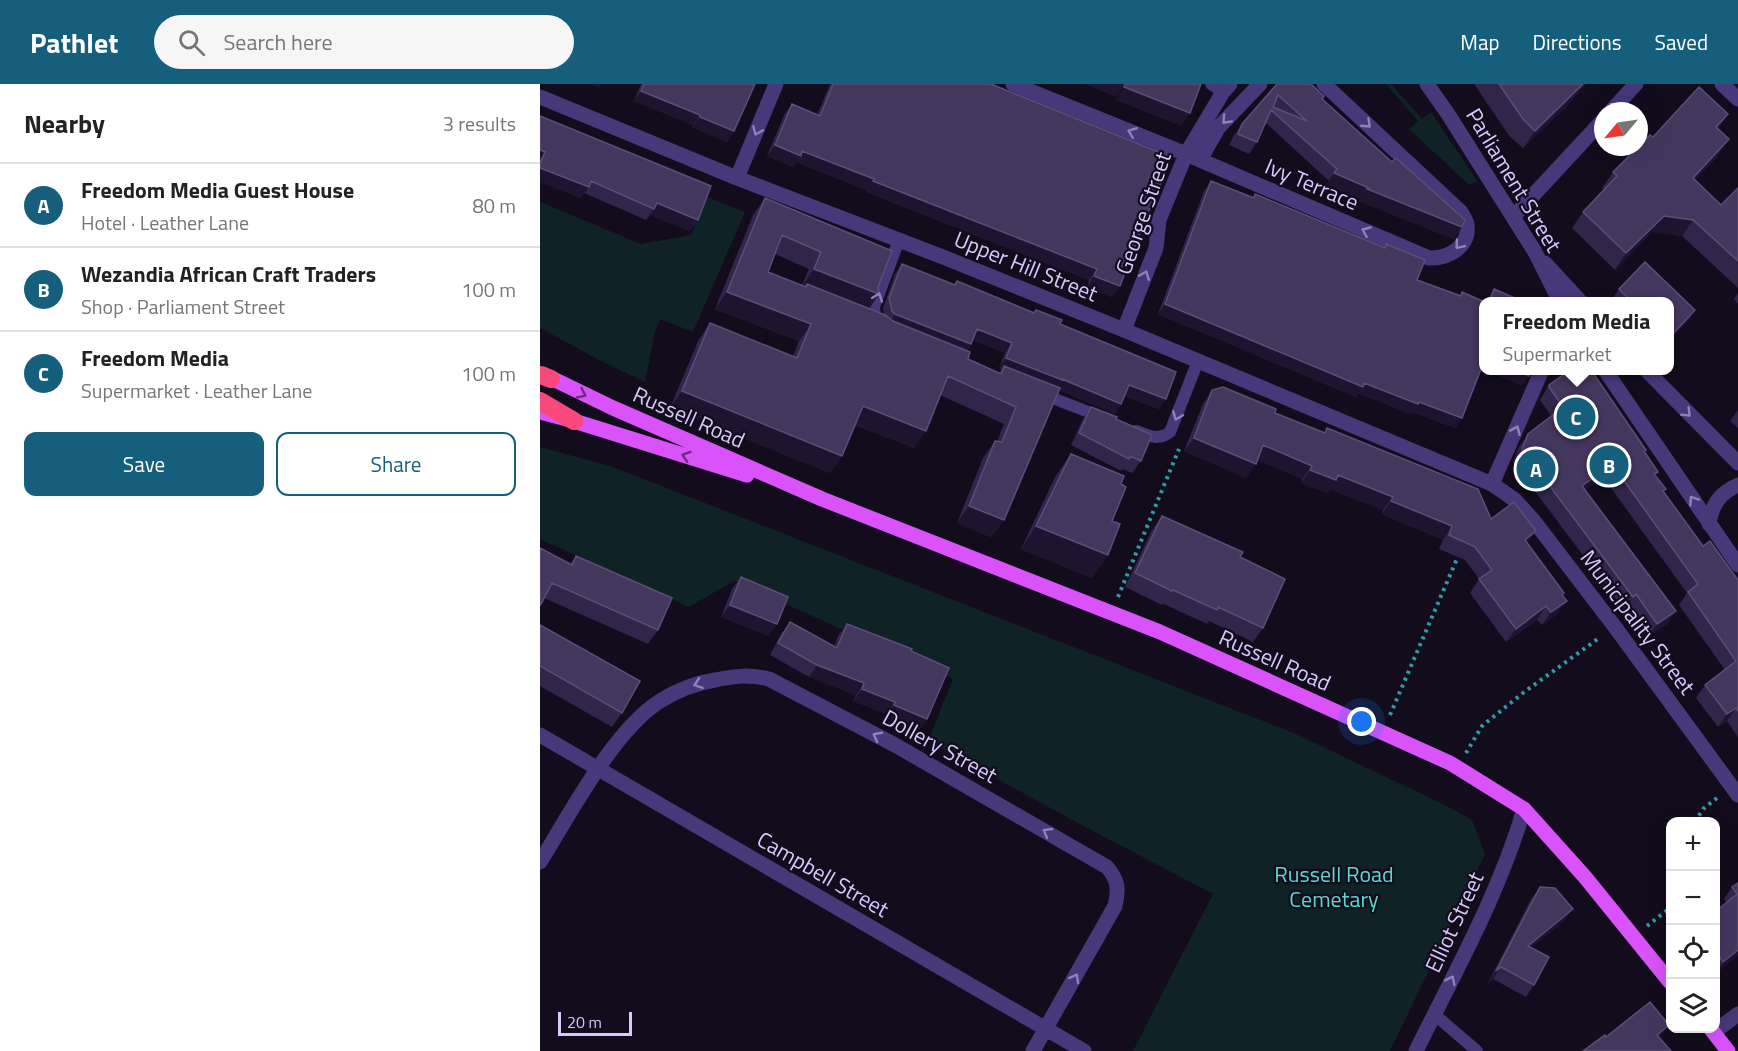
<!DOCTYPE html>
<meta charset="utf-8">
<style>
body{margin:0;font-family:"Titillium Web",sans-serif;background:#f6f6f6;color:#222}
.controls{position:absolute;right:18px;bottom:18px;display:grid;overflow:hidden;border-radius:12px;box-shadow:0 6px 24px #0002}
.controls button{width:54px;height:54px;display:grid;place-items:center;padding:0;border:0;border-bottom:2px solid #e0e0e0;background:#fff;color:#222;font:30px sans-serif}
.compass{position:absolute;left:1054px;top:18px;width:54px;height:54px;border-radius:50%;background:#fff;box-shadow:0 6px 24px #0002;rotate:241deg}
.scale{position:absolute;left:18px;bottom:15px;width:74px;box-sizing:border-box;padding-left:6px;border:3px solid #d8c9fd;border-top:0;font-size:16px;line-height:21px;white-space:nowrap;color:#d8c9fd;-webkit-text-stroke:4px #120c1c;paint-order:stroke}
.you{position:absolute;left:822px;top:638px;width:21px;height:21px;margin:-15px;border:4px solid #fff;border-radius:50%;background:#1a73e8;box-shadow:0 0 0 9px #1a73e833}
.badge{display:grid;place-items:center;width:39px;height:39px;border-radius:50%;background:#165f7c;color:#fff;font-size:20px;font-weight:700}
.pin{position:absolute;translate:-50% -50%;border:3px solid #fff;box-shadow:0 2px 6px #0006}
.popup{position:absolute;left:939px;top:213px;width:195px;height:78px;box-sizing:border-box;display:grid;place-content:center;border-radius:12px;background:#fff;filter:drop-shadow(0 2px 4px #0005);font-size:20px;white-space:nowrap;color:#767676}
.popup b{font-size:22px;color:#222}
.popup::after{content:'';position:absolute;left:50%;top:100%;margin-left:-12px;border:12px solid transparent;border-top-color:#fff}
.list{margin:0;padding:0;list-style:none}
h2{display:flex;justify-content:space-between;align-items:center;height:78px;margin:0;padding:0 24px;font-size:26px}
h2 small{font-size:20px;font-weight:400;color:#767676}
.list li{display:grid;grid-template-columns:39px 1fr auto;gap:18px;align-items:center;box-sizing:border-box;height:84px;padding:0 24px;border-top:2px solid #e0e0e0}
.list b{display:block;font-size:22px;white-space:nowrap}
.list p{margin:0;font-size:20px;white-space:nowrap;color:#767676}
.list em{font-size:20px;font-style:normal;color:#767676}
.actions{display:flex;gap:12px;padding:18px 24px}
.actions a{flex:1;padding:14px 0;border:2px solid #165f7c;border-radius:12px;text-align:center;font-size:21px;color:#165f7c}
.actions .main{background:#165f7c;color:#fff}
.icon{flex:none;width:33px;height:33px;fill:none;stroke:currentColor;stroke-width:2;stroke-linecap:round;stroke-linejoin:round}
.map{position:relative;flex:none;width:1198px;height:967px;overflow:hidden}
header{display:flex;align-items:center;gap:36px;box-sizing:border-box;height:84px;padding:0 30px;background:#165f7c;color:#fff}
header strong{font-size:28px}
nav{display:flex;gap:33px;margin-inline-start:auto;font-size:21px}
.search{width:420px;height:54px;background:#f6f6f6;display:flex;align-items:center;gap:15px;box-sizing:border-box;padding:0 21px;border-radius:33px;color:#767676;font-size:22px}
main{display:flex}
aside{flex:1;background:#fff}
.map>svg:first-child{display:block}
</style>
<header>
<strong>Pathlet</strong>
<div class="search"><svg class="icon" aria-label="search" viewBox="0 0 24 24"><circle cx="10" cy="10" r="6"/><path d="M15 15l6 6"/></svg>Search here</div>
<nav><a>Map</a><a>Directions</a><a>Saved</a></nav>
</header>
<main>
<aside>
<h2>Nearby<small>3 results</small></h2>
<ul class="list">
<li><span class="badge">A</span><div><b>Freedom Media Guest House</b><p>Hotel · Leather Lane</p></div><em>80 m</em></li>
<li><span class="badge">B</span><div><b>Wezandia African Craft Traders</b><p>Shop · Parliament Street</p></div><em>100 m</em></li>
<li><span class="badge">C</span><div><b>Freedom Media</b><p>Supermarket · Leather Lane</p></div><em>100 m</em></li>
</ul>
<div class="actions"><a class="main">Save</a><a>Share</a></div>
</aside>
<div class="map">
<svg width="1198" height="967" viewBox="0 0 1198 967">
<rect width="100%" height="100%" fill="#120c1c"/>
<path fill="#0f2326" d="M846,0H851L882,35L891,28L937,97L929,101L869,45L878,37Z
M167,113L205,128L153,248L120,235L115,248L105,298L59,276L0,244V118L101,160L151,151Z
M0,363L73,383L756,650L907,722L932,736L945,770L850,967H593L673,810L536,738L388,657L413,595L194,497L149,523L0,455Z"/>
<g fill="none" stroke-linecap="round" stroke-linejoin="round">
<path stroke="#309baa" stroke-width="4" stroke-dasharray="3 4.5" stroke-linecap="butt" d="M578,513L639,365
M850,631L919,470
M926,669L942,642L983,609L1059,554
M1155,738L1163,725L1177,714
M1107,842L1130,824"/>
<path stroke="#47387a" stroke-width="12" d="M671,0L683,8
M339,242L335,232L334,223L359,156
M502,310L564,334
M596,347C610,352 618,357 630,348L658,277
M894,930L937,967"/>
<path stroke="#47387a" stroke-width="15" d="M473,0L646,70L889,174C907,175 930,163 927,141C927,137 923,132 921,128L784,0
M887,0L908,30L995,168L1020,218
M1182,0L1198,15
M0,13L197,94L403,173L584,246L952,400L975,416L994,437L1075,543L1198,711
M1071,27L1096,0
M660,76L678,44L720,0
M197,94L236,0
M973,133L1063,36
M1005,179L1041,218
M584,246L616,164L619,136L646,70L683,8L690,0
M1065,286L1198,481
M1106,286L1198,379
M952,400L1002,286
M1169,440C1172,420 1180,409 1198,401
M0,651L544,967
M0,778C30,730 73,647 120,617C136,607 156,599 175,596C195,592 209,590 229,595L355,661L567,783C578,796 579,805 575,822L493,967
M1174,948L1198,930
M876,967C915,888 959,810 984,725"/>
<path stroke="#da53fa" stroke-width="15" d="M3,290L73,324L282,415L620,548L910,679L984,725L1045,793L1130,898
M0,328L34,337L207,391
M1170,944L1188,967"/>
<path stroke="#f9487c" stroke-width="18" d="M0,291L11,295
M0,317L34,337"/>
</g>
<path fill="#32254a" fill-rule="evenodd" d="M101,0H215L187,58L152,43L153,41L94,17Z
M290,0H451L613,114L572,213L547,203L549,196L326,108L327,106L256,78L253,83L227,72L244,31L252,20L277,31Z
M737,0L783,15L922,143L914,155L819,117L821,115L786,101L789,97L726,39L717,58L709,70L689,61L694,51L702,40Z
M934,0H1046L1027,22L983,64L970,53Z
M1188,30L1178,45V72L1155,96L1181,121L1198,104V204L1142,152L1112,148L1075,186L1032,144L1043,128L1064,106L1062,104L1073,88L1113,53Z
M0,32L158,136L150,147L110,131L106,136L44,109L41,114L0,98Z
M671,97L713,113L715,110L844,163L846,160L877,196L920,212L922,208L943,218V286L941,285L922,334L915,344L873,328L871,330L818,309L816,313L618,230L664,107Z
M225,114L352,167L329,224L344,230L343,224L355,190L362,180L414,201L417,197L494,228L496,226L520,240L626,315L619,325L585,312L581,320L575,330L519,306L464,436L451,453L417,439L443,374L455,357H457L464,340L400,311L374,364L315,341L302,372L290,389L130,324L158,257L170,239L253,272L259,257L175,225L213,131ZM235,170L269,185L262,201L228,188ZM433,256L465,269L459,284L462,285L459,289L428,275L427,267Z
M1105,178L1155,226L1147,238L1129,257V218L1071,217L1079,205Z
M954,205L984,218H946Z
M1198,209V220L1194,215Z
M1009,301L1104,368L1124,408L1163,462L1198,496V653L1187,637L1178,643L1156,614L1165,601L1185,586L1139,521L1147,509L1063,393L1045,406L1127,540L1108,553L1087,523L1084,526L973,378L979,363L988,350L1011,332L1000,316Z
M672,306L735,329L784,349L787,344L951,435L987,459L1024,509L1022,511L1017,530L1002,541L997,536L966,558L930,509L939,495L925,476L899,465L903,456L842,430L843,426L790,405L787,409L761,399L762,395L717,376L706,394L644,367L663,320Z
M551,323L576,335L601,377L592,389L582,385L581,387L531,361L543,335Z
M1198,326V344L1190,337Z
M531,370L581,400L572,437L568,471L552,494L481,465L515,393Z
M622,432L700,473L723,544L713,558L669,537L667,540L624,520L622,521L585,503L612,446Z
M0,464L30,480L36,472L118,546L108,560L4,514Z
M201,493L229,552L181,533L192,505Z
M250,538L294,563L298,552L307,540L371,567L387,635L378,647L346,633L347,630L313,617L316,611L269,593L230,571L241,550Z
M0,541L82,629L72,643L0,602Z
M1198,799V871L1176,889V827L1187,819L1184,815L1192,803Z
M1000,803L1024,837L991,864L994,901L986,913L953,895L948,899L991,815Z"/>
<path fill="#1e1430" d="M50,0H61L59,4Z
M545,0H585L576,13Z
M1043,0H1046L1027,22L983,64L995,47Z
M584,3L650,29L641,42L575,16Z
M101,7L160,31L153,41L94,17Z
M1188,30L1177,46L1176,43Z
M160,33L194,47L187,58L152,43Z
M1189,55L1178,72L1142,110L1153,94Z
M235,61L262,67L334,95L327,106L256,78L253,83L227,72Z
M0,66L5,68L0,75Z
M0,84L49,103L41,114L0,98Z
M794,89L829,104L922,143L914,155L819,117L821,115L786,101Z
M333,97L557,185L549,196L326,108Z
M117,119L158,136L150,147L110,131L114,125Z
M1124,132L1153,136L1142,152L1112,148L1075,186L1086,169Z
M274,185L339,210L327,228L267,200L265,203L262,202Z
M554,192L580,202L572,213L547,203Z
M187,208L271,240L259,257L175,225Z
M625,220L824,299L922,334L915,344L873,328L871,330L818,309L816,313L618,230Z
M1155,226L1147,238L1129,257V254Z
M355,230L431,260L424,270L349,240Z
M437,245L472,259L465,269L430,255Z
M466,274L522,295L581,320L575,330L464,282L462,285L459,284Z
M945,286H976L989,292L982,302Z
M589,301L626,315L619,325L583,311Z
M142,307L302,372L290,389L130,324Z
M323,322L386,347L374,364L311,339Z
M654,354L716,380L706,394L644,367Z
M723,361L772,382L762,395L713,375Z
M1072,380L1063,393L1033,415L1042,402Z
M770,386L798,391L853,413L843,426L790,405L787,409L761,399Z
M851,417L912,442L903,456L842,430Z
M429,422L464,436L451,453L417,439Z
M496,442L568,471L552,494L481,465Z
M996,447L986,460L985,456Z
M1096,510L1087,523L1084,526L1093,513Z
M1027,517L1017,530L1002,541L1011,528Z
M190,521L237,540L229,552L181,533Z
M1006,522L997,536L966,558L976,545Z
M1136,527L1127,540L1108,553L1117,540Z
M277,581L324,599L316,611L269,593Z
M322,605L355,618L347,630L313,617Z
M354,621L387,635L378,647L346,633Z
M1196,624L1187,637L1178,643L1187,630Z
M1033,825L1024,837L979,874L988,862Z
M1198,866V871L1176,889L1183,878Z
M961,883L953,895L948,899L956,887Z
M1129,941L1122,951L1110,961L1117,951Z"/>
<path fill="#44375e" stroke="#5b4e77" stroke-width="1.5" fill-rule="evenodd" d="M104,0H215L194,47L160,33V31L101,7Z
M293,0H451L631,73L617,109L616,108L580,202L554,192L557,185L333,97L334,95L262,67L261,72L235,61L252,20L280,32Z
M585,0H661L650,29L584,3Z
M737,0H771L784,12L782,15L852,78L856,74L925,136L922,143L827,105L829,104L794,89L797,85L731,26L717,58L698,50L702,40ZM738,11L767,37L733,23Z
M959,0H1043L995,47L983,35Z
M1159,3L1188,30L1176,43L1189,55L1153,94L1181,121L1198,104V177L1153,136L1124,132L1086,169L1043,128L1077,92L1073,88L1098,63H1099V62L1110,51L1113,53Z
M0,32L171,102L158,136L117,119L114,125L51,97L49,103L0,84V80L5,68L0,66Z
M671,97L714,114L715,110L845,164L846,160L885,176L877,196L921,212L922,208L945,218H943V280L922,334L879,318L878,320L824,299L823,303L625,220Z
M225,114L352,167L338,203L339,210L274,185L281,168L242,151L228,188L266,203L267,200L345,231L353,237L430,268L428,275L461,290L464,282L520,304L464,436L429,422L455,357L462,358L476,323L408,292L386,347L323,322L302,372L142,307L170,239L257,274L271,240L187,208Z
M1105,178L1155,226L1129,254V218H1092L1079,205Z
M362,180L415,201L417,197L494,229L496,226L522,236L520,240L636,288L626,315L589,301L581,320L522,295V296L466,274L472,259L437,245L431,260L355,230L352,227L349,214Z
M954,205L984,218H949Z
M976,286H992L989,292Z
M1030,286H1051L1106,366L1104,367L1118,388L1114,390L1126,405L1123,407L1163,462L1170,457L1198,496V627L1196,624L1187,630L1165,601L1196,577L1148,508L1158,500L1072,380L1042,402L1136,527L1117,540L1096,510L1093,513L982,365L988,350L1023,323L1009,303V301Z
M683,303L736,325L735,329L785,349L787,344L938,405L951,435L974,418L996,447L985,456L1024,509L1022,511L1027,517L1011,528L1006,522L976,545L939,495L952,486L935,463L909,451L912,442L851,417L853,413L798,391L796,396L770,386L772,382L723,361L716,380L654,354L672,306Z
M551,323L577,333L576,335L612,351L601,377L590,372L589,375L539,349Z
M531,370L584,392L581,400L586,403L572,437L580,440L568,471L496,442Z
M622,432L703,468L700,473L745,495L723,544L678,523L677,526L633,506L632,507L595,489Z
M0,464L32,481L36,472L132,514L118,546L12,499L0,522Z
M201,493L248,513L237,540L190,521Z
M250,538L297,564L307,540L372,565L371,567L409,584L387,635L354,621L355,618L322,605L324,599L277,581L238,559Z
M0,541L100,597L82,629L0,582Z
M1198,799V866L1183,878L1176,868V827L1197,810L1192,803Z
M1000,803L1015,804L1033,825L988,862L1009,873L994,901L961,883L956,887Z
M1110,918L1129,941L1117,951L1131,967H1043L1065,951L1066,953Z"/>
<defs><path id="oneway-chevron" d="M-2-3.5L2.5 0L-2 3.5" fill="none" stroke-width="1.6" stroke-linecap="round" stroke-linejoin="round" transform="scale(1.5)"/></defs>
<g stroke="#9080bc">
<use href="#oneway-chevron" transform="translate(686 36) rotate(133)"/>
<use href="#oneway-chevron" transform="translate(827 40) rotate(43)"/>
<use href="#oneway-chevron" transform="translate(217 47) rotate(113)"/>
<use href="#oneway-chevron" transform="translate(592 48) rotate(-158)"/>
<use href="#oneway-chevron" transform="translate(826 147) rotate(-157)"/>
<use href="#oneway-chevron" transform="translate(919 161) rotate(130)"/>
<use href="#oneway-chevron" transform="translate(605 191) rotate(-68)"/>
<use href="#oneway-chevron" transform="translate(338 213) rotate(-70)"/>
<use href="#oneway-chevron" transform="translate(1147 329) rotate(45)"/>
<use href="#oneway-chevron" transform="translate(637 332) rotate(112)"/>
<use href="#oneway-chevron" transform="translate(976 346) rotate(-66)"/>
<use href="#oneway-chevron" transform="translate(1153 416) rotate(-124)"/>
<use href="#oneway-chevron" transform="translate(158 600) rotate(161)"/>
<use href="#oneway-chevron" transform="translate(337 652) rotate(-152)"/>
<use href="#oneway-chevron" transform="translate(507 748) rotate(-150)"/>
<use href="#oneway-chevron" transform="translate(535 894) rotate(-61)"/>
<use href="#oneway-chevron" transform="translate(911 896) rotate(-64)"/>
</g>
<g stroke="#6c2c80">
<use href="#oneway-chevron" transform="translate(42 310) rotate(25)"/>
<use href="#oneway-chevron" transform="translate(146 372) rotate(-162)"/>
</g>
<g text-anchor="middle" stroke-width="4.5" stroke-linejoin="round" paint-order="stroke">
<g font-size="22" fill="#d8c9fd" stroke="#120c1c">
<text transform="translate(974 96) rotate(59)" y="8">Parliament Street</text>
<text transform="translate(772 100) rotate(23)" y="8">Ivy Terrace</text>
<text transform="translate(603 129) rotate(-71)" y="8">George Street</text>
<text transform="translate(486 182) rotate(22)" y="8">Upper Hill Street</text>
<text transform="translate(149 333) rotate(24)" y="8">Russell Road</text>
<text transform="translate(1098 538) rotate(53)" y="8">Municipality Street</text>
<text transform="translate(735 576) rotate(24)" y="8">Russell Road</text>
<text transform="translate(400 662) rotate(29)" y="8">Dollery Street</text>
<text transform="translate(283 790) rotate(30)" y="8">Campbell Street</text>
<text transform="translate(914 838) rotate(-65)" y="8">Elliot Street</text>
</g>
<g font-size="22" fill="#58dad1" stroke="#120c1c">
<text x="794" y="798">Russell Road<tspan x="794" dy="25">Cemetary</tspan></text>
</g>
</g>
</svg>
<div class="controls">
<button>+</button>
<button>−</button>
<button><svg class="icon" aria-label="locate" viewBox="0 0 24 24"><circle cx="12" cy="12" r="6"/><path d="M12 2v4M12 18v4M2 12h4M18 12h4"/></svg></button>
<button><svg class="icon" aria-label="layers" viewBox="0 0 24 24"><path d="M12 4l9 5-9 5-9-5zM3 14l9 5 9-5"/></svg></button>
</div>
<svg class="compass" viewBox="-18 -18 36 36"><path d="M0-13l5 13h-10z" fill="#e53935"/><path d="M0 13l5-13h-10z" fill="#767676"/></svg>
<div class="scale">20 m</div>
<div class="you"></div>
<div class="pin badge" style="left:996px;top:385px">A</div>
<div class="pin badge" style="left:1069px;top:381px">B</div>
<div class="pin badge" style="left:1036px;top:333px">C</div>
<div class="popup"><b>Freedom Media</b>Supermarket</div>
</div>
</main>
